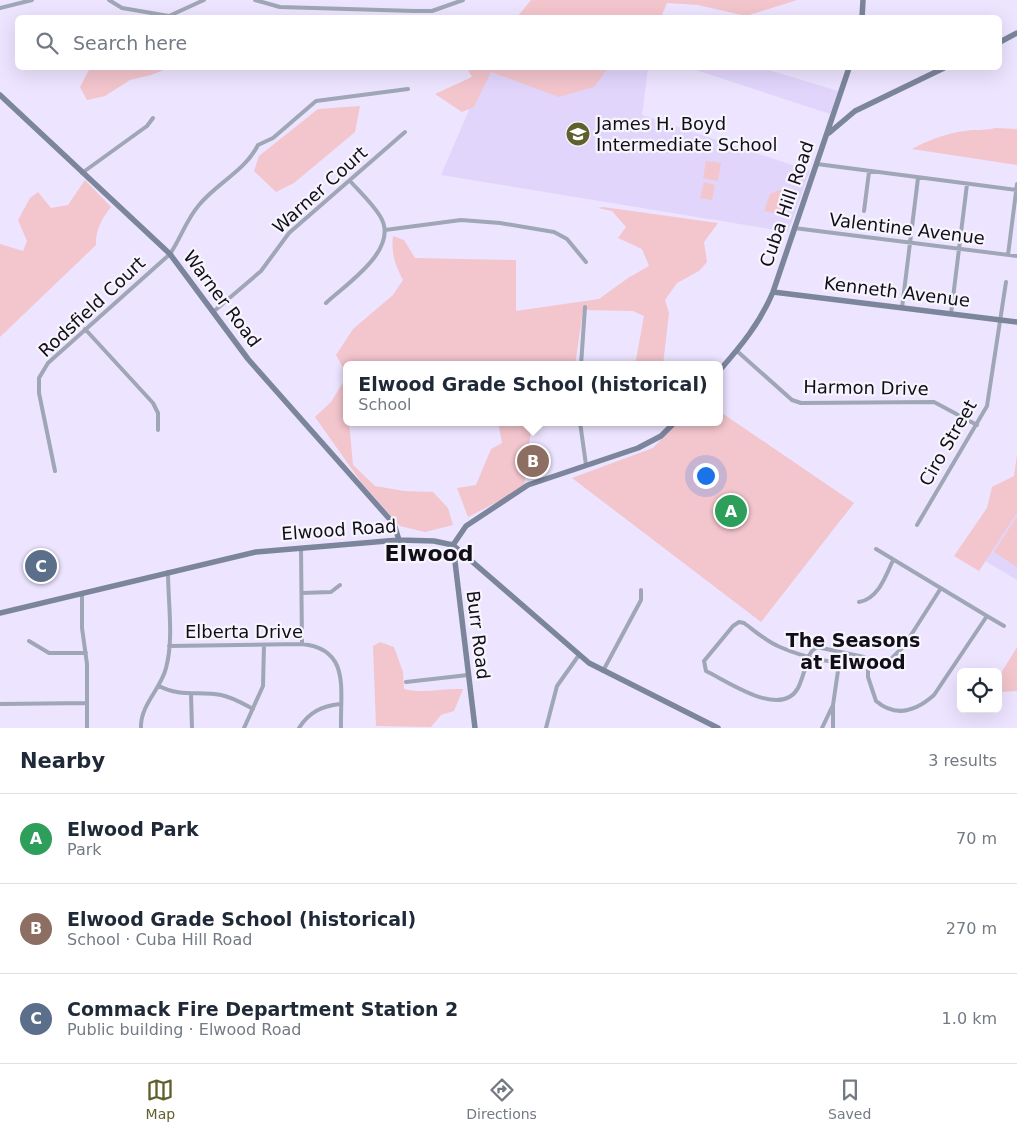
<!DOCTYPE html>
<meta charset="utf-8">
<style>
body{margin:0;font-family:"DejaVu Sans",sans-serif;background:#f6f6f7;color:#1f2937}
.controls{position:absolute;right:15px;bottom:15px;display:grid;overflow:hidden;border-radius:8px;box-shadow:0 5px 20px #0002}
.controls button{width:45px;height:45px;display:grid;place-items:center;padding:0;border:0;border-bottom:1px solid #e0e1e3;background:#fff;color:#1f2937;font:25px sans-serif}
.you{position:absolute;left:705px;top:475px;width:18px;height:18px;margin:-12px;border:4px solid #fff;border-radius:50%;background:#1a73e8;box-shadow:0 0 0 8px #1a73e833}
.badge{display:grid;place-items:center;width:32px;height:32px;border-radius:50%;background:#60602c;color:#fff;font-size:16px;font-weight:700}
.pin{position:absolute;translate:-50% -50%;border:2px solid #fff;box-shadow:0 1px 5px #0006}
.popup{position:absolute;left:343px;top:361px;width:380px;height:65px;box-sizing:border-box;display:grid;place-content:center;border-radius:8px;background:#fff;filter:drop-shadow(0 1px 4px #0005);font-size:16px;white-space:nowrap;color:#747a83}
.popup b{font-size:19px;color:#1f2937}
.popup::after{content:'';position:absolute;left:50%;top:100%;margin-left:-10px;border:10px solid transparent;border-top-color:#fff}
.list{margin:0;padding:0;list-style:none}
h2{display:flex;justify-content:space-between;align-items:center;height:65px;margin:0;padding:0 20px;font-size:21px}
h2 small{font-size:16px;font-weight:400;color:#747a83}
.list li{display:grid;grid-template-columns:32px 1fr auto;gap:15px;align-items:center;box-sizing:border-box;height:90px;padding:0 20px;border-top:1px solid #e0e1e3}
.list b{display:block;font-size:19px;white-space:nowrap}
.list p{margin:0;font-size:16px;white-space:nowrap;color:#747a83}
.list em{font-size:16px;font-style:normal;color:#747a83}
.icon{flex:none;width:28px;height:28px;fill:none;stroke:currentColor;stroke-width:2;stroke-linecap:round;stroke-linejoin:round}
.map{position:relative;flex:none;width:1017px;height:728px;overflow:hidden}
.search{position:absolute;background:#fff;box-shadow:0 5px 20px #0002;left:15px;right:15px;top:15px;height:55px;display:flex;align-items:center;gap:12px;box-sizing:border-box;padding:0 18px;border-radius:8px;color:#747a83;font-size:19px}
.sheet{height:335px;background:#fff}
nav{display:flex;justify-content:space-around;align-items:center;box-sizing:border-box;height:70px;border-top:1px solid #e0e1e3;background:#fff;font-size:14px;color:#747a83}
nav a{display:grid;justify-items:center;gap:2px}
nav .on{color:#60602c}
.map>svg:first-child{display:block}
</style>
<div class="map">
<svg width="1017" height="728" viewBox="0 0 1017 728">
<rect width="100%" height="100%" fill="#ede4ff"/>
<path fill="#e1d5fc" d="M487,68H648L642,115L810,171L788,232L441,175Z
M690,68H762L838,91L830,114Z
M1017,485V580L975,555Z"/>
<path fill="#f3c5cd" d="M531,0H797L746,16L698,5L667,3L661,17H517Z
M90,68H169L151,75L130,80L105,96L87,100L80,87Z
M467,68H608L594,87L559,97L491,72L474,107L462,112L435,94L472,77Z
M360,106L355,132L294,183L276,192L254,171L259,156L318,109Z
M995,128L1017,129V165L912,149C929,140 944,134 964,131C976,129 983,131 995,128Z
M706,161L721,163L718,181L703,178Z
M85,180L111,207C102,218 95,231 96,245L0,337V244L23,251L27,241L18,220L30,198L38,192L51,208L68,205Z
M704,182L715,185L712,200L700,198Z
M779,190L794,191L790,207L780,214L764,211L770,194Z
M603,207L718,223L704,242L707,262L699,271L677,283L665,300L669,313L663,365H635L644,316L633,311L583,310L575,365H347V375L336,355L353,329L393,295L403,280C395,264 391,254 393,236L404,240L415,258L516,260V311L599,299L628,278L649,266L642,249L618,238L626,227L612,211L598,208Z
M347,376V422H349L353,465L375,486L404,491L433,492L448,508L453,525L425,532L400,526L361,482L315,417L331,402Z
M719,411L854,503L761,622L572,478L653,448L678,422H719Z
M498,422H532L524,488L468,517L457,488L476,485L491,449L502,443Z
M1017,455V513L979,571L954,556L987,508L992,487L1014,476Z
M1017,516V567L994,552Z
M380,642L394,647L403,672L404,689C424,694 443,688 463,689L454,711L441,715L431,727L376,726L373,646Z
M1017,647V691L998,692V678Z"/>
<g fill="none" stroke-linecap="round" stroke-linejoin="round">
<path stroke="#9fa6b6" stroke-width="4" d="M109,0L122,8L169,16L204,0
M255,0L280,7L414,11H432L463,0
M0,8L32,0
M817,164L1017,190
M82,173L147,126L153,118
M864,211L869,172
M794,228L1017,256
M385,230L461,220L500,223L554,232L567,239L586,262
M1008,255L1017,184
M326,303C346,284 401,249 380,216C372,203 360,192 350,181
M902,308L918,178
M213,312L261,271L289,233L405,132
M951,314L967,184
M85,329L153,403L158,413V430
M737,351L792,400L801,403L934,402L977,425
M581,365L585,307
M580,422L586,465
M55,471L39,393V378L48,363L170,254C181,238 186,220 199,205C218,182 244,172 258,145L273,138L316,101L408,89
M917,525L987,406L1006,282
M301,548L302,644
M876,549L987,616
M941,588L904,646L887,663L868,665V661L864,657L817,647C808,652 808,660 805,669C803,675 801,682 798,688C781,719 729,682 706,671L704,661L733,626L739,622L744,623C755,631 767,642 780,647C807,659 838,664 868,665V677L876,701C896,718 916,711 934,695L987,616L1004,626
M82,593V628L87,664V728
M302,593L331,592L340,585
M859,602C878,599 886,576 893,560
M29,641L49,653H86
M169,646L302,644C351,649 340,690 341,728
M603,671L641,600V590
M406,682L468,675
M159,686C180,697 199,691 221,695C232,697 242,703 253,709
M191,694L192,728
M0,704L87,703
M141,728C140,705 161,689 166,668C174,639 168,602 168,572
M244,728L263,686L264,645
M299,728C309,712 322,706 340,704
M546,728L557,686L579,655
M822,728L832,707
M833,728V705L839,664"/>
<path stroke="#7b859c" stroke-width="5.5" d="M862,18L863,0
M1000,42L1017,33
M0,95L170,254L248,359L394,524L399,540
M829,133L855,111L944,68
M773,292L1017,322
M719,371C741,346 760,323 773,292L849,68
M0,613L256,552L399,540L434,541L453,545L589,663L718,728
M475,728L453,545L466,526L528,485L638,448L661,436L675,422"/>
</g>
<defs>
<symbol id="school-disc" viewBox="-11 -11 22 22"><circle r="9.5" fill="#60602c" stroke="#f7f5fc"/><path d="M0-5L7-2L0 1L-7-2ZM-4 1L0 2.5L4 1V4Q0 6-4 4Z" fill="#fff"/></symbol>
</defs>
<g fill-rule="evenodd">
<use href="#school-disc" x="564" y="120" width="28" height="28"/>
</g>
<g text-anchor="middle" stroke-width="4.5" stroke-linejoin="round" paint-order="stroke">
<g font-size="18" fill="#120e19" stroke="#f7f5fc" text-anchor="start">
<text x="596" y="130">James H. Boyd<tspan x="596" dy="21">Intermediate School</tspan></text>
</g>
<g font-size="18" fill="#120e19" stroke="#f7f5fc">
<text transform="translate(320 190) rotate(-42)" y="6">Warner Court</text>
<text transform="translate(787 204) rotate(-71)" y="6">Cuba Hill Road</text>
<text transform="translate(907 229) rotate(7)" y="6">Valentine Avenue</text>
<text transform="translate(897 292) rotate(7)" y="6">Kenneth Avenue</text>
<text transform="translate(222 299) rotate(53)" y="6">Warner Road</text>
<text transform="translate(92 307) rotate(-43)" y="6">Rodsfield Court</text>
<text transform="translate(866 388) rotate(1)" y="6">Harmon Drive</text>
<text transform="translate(948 443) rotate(-60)" y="6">Ciro Street</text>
<text transform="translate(339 530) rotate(-4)" y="6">Elwood Road</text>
<text x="244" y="638">Elberta Drive</text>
<text transform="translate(478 635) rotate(83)" y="6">Burr Road</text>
</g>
<g font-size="19" font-weight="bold" fill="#120e19" stroke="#f7f5fc">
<text x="853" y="647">The Seasons<tspan x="853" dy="22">at Elwood</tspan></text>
</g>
<g font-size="22" font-weight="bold" fill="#120e19" stroke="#f7f5fc">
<text x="429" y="561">Elwood</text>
</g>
</g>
</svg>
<div class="controls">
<button><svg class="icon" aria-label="locate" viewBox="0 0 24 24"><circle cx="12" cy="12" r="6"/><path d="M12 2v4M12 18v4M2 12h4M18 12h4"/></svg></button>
</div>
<div class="you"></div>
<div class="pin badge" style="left:731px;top:511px;background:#2e9e5b">A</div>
<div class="pin badge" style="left:533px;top:461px;background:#8d6e63">B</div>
<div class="popup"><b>Elwood Grade School (historical)</b>School</div>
<div class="pin badge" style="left:41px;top:566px;background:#5c6f8a">C</div>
<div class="search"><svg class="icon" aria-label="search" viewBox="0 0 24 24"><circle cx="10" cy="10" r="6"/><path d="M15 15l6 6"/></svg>Search here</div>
</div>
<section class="sheet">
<h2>Nearby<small>3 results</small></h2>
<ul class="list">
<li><span class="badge" style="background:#2e9e5b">A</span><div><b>Elwood Park</b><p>Park</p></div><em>70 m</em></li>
<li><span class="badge" style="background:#8d6e63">B</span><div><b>Elwood Grade School (historical)</b><p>School · Cuba Hill Road</p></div><em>270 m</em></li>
<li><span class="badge" style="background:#5c6f8a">C</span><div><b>Commack Fire Department Station 2</b><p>Public building · Elwood Road</p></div><em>1.0 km</em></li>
</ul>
</section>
<nav>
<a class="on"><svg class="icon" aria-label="map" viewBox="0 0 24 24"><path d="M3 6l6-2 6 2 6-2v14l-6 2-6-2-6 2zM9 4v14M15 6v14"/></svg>Map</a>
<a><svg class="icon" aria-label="directions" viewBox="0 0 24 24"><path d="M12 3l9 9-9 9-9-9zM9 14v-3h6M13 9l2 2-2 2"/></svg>Directions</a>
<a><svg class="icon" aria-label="saved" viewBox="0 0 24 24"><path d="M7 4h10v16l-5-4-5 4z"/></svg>Saved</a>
</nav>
